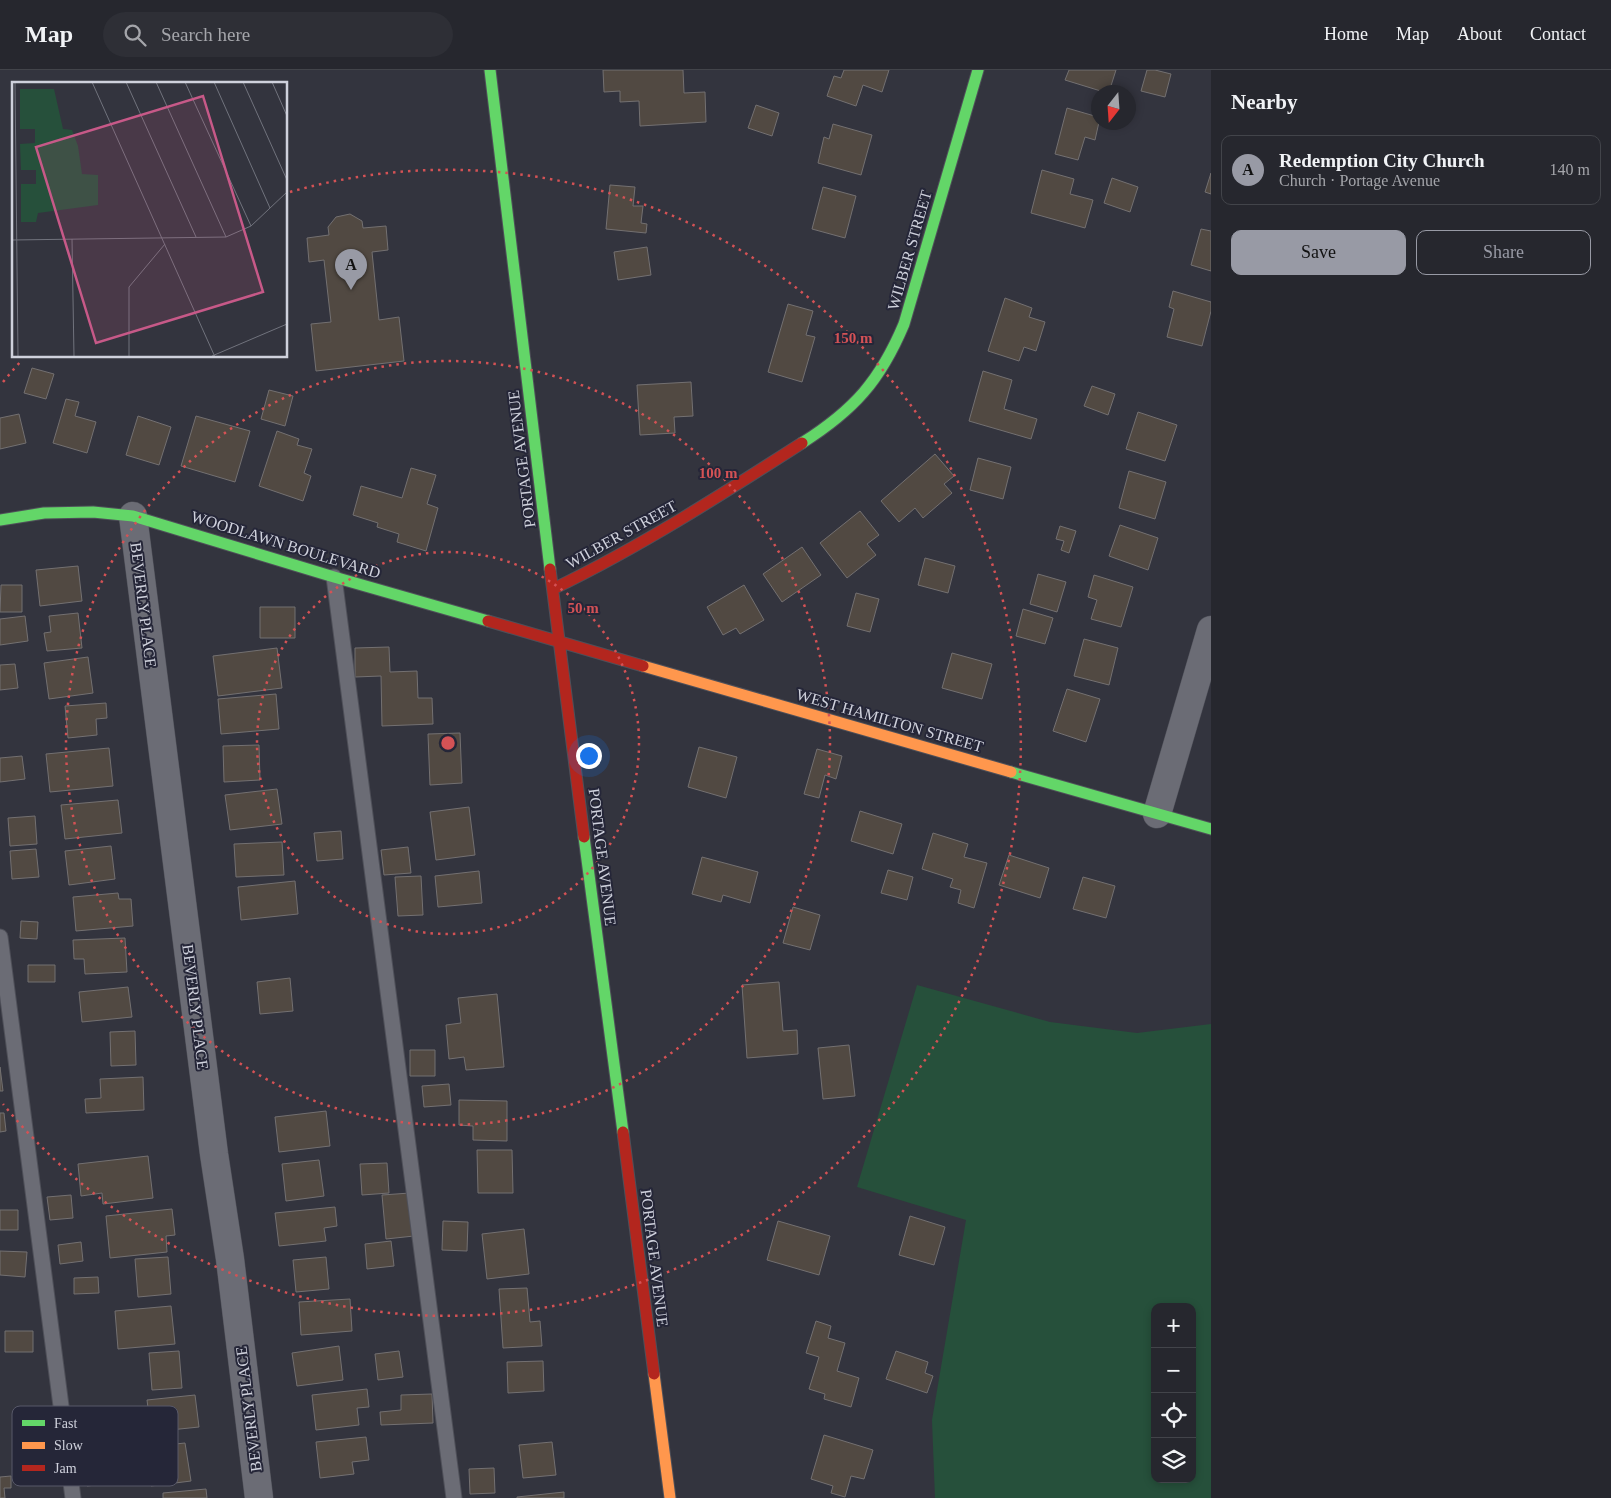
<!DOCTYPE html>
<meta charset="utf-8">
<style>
body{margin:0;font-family:Georgia,serif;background:#2e2f36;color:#f1f3f6}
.controls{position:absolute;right:15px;bottom:15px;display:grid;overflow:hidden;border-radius:10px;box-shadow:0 2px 8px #0003}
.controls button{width:45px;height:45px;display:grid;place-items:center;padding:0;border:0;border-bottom:1px solid #42444a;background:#26272e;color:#f1f3f6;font:25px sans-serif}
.compass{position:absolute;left:1091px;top:15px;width:45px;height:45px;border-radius:50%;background:#26272e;box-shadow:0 2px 8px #0003;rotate:197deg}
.you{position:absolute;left:588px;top:685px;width:18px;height:18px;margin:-12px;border:4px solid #fff;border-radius:50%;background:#1a73e8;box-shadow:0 0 0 8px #1a73e833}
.badge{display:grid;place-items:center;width:32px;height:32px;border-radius:50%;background:#989aa5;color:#111;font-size:16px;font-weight:700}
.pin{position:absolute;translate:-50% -41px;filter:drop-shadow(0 1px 2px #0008)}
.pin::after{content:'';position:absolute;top:26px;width:18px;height:15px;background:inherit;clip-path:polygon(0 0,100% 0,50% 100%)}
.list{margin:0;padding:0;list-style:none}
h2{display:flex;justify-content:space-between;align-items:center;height:65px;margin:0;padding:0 20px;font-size:21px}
h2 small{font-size:16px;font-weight:400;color:#a4a5aa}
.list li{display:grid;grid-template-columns:32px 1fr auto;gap:15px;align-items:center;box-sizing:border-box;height:70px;margin:0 10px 10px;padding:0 10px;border:1px solid #42444a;border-radius:10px}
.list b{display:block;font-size:19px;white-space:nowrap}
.list p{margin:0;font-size:16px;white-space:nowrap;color:#a4a5aa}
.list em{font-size:16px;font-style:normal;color:#a4a5aa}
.actions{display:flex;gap:10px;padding:15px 20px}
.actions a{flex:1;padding:11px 0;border:1px solid #989aa5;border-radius:10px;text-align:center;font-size:18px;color:#989aa5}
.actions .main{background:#989aa5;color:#111}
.icon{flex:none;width:28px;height:28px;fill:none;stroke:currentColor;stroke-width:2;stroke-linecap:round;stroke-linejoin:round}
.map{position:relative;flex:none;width:1211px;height:1428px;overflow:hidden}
header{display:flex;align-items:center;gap:30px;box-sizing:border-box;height:70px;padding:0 25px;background:#26272e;border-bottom:1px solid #42444a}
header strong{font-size:24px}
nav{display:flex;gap:28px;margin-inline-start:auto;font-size:18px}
.search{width:350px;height:45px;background:#2e2f36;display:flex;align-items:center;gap:12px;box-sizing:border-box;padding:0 18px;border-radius:28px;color:#a4a5aa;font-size:19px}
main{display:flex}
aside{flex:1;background:#26272e}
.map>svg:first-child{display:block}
</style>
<header>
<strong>Map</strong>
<div class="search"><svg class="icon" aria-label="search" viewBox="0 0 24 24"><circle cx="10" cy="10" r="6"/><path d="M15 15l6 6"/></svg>Search here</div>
<nav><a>Home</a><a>Map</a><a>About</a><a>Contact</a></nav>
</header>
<main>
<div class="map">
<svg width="1211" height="1428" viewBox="0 0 1211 1428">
<rect width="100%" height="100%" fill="#33343e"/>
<path fill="#26503b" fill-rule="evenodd" d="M917,915L1050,952L1137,963L1211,954V1428H935L932,1350L966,1150L857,1117ZM1155,1237H1192V1409H1155Z"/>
<path fill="#514942" stroke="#737071" d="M603,0H683L684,23L705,22L706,52L640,56L639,31L620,32V21L604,22Z
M844,0H889L882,22L863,15L856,36L827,26L834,6L841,8Z
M1069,0H1116L1109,22H1104L1065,10Z
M1147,0H1155L1171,4L1165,27L1141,21Z
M756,35L779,43L772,66L748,58Z
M1067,38L1098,47L1099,52L1095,70L1085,67L1078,90L1055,84Z
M833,54L872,65L861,105L818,93L824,67L829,69Z
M1042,100L1074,109L1070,124L1093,130L1085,158L1031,143Z
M1211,103V124L1205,122Z
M1112,108L1138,117L1130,142L1104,133Z
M610,115L635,117L633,136H643L641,153L647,154L646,163L606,159Z
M823,117L856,126L845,168L812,159Z
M350,144L362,151L363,158L386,156L388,180L372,182L379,250L399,247L404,291L316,301L311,254L331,252L324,190L309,192L307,168L329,165L328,157L336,147Z
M1201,159L1211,161V201L1191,195Z
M647,177L651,205L618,210L614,182Z
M1173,221L1211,232V241L1202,276L1167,267L1174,239L1169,237Z
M1005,228L1032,238L1029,247L1045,252L1036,281L1024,277L1019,291L988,281Z
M788,234L813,241L806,265L815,267L802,312L768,302Z
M32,298L54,304L46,329L24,323Z
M983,301L1012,310L1004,339L1037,349L1031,369L969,351Z
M691,312L693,346L674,347L675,363L640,365L637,315Z
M1092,316L1115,324L1108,345L1084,336Z
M269,320L293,326L285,356L261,349Z
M66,329L79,332L75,346L96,352L87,383L53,373Z
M1138,342L1177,355L1165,391L1126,379Z
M19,344L26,373L0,379V348Z
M138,346L171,357L159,395L126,385Z
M196,346L250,361L235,412L181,396Z
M277,361L299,369L297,375L312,379L304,403L311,406L303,431L259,416Z
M935,384L954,406L944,414L952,423L923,448L915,438L899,452L881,431Z
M978,388L1011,397L1003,429L970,420Z
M411,398L436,405L427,434L438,438L426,481L397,472L399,464L377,457L378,453L353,445L361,416L402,428Z
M1129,401L1166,412L1155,449L1119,438Z
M860,441L879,465L867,474L876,485L847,508L820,473Z
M1120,455L1158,468L1148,500L1109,486Z
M1060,456L1076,461L1069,483L1061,480L1064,471L1056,469Z
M802,477L821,505L782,532L763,504Z
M925,488L955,496L948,523L918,515Z
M78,496L82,531L40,536L36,500Z
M1038,504L1066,512L1057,542L1030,534Z
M1094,505L1133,517L1121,557L1091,549L1097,530L1088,527Z
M1,515H22V542H0Z
M744,515L764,550L740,564L736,558L723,565L707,537Z
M856,523L879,529L870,562L847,556Z
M260,537H295V568H260Z
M1023,539L1053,548L1045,574L1016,566Z
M78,543L82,578L47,581L44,563L51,562L49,546Z
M25,546L28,571L0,575V549Z
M1084,569L1118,578L1109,615L1074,606Z
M389,577L390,602L417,601L418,628H432L433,654L382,656L381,606L355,607V578Z
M277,578L282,618L218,626L213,586Z
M952,583L992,594L982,629L942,618Z
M88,587L93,623L49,629L44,593Z
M15,594L18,618L0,620V595Z
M1067,619L1100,629L1086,672L1053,661Z
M276,624L279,659L221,664L218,629Z
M106,633L107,648L96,649L97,665L68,668L65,636Z
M460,663L462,713L430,715L428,664Z
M259,675L260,710L224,712L223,676Z
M699,677L737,687L726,728L688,717Z
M109,678L113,716L50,722L46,684Z
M817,679L842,686L836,709L825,705L819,728L804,724Z
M22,686L25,709L0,712V688Z
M277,719L282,754L230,760L225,725Z
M118,730L122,763L65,769L61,735Z
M469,737L475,785L436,790L430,742Z
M860,741L902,754L893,784L851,771Z
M35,746L37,774L10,776L8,748Z
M341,761L343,789L317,791L314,763Z
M933,763L968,774L964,787L987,793L974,838L958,833L961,820L950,817L953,809L922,799Z
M282,772L284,805L236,807L234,774Z
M111,776L115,809L69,815L65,781Z
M408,777L411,803L384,805L381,780Z
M36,779L39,807L12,809L10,781Z
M1009,785L1049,798L1040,828L999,815Z
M702,787L758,802L750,833L723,825L721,832L692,824Z
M888,800L913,807L907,830L881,823Z
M479,801L482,833L438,837L435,806Z
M421,806L423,845L398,846L395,807Z
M1083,807L1115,816L1106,848L1073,839Z
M295,811L298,844L241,850L238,817Z
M118,823L119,829H131L133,856L76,861L73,827Z
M793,837L820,845L810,880L783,873Z
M21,851L38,852L37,869L20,868Z
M125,868L127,902L85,904L84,889H74L73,870Z
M28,895H55V912H28Z
M290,908L293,941L260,944L257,912Z
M779,912L783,961L797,960L798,984L747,988L742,915Z
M128,917L132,947L82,952L79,922Z
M497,924L504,997L466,1000L464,987L449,989L446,955L461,953L458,928Z
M135,961L136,995L111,996L110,962Z
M849,975L855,1026L823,1029L818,978Z
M410,980H435V1006H410Z
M0,997L3,1021H0Z
M143,1007L144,1040L86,1043L85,1029L101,1028L100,1009Z
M449,1014L451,1035L424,1037L422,1016Z
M459,1030L507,1031V1071L473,1070V1056L459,1055Z
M326,1041L330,1076L279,1082L275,1047Z
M0,1043H4L6,1061L0,1062Z
M477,1080H512L513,1123H478Z
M148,1086L153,1128L103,1134L102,1123L81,1126L78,1094Z
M319,1090L324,1126L286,1131L282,1094Z
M387,1093L389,1123L362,1125L360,1094Z
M410,1123L414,1166L386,1169L382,1125Z
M71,1125L73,1148L50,1150L47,1127Z
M335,1137L337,1156L324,1158L326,1171L279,1176L275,1143Z
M172,1139L175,1165L166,1166L167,1182L110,1188L106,1146Z
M0,1140H18V1160H0Z
M910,1146L945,1157L934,1195L899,1185Z
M443,1151L468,1152L467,1181L442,1180Z
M778,1151L830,1166L819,1205L767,1190Z
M524,1159L529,1204L487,1209L482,1164Z
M391,1171L394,1196L367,1199L365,1174Z
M81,1172L83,1191L60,1194L58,1175Z
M0,1181L27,1182L25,1207L0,1205Z
M168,1187L171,1224L138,1227L135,1189Z
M326,1187L329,1219L296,1222L293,1190Z
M98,1207L99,1223L74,1224V1208Z
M527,1218L530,1252L540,1251L542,1276L503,1278L499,1219Z
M350,1229L352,1261L301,1265L299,1232Z
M171,1236L175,1274L118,1279L115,1241Z
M816,1251L831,1256L828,1268L845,1273L837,1301L859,1308L851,1337L824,1329L825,1324L809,1319L819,1287L806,1283Z
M5,1261H33V1282H5Z
M339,1276L343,1310L297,1316L292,1283Z
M179,1281L182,1318L152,1320L149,1283Z
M399,1281L403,1307L378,1310L375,1284Z
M896,1281L928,1292L925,1303L933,1306L927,1323L886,1309Z
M543,1291L544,1321L508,1323L507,1292Z
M367,1319L369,1337L357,1338L359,1355L316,1360L312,1325Z
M432,1324L433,1353L381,1355L380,1342L401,1340V1325Z
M195,1325L199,1357L151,1362L147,1330Z
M824,1365L873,1380L864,1409L851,1406L845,1427L831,1423L833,1416L811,1409Z
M366,1367L369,1390L352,1392L354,1404L320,1408L316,1372Z
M552,1372L556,1405L523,1408L519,1375Z
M185,1373L191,1411L151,1416L146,1377Z
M110,1386L114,1413L87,1416L84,1390Z
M494,1398L495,1423L470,1424L469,1399Z
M11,1406V1418H4L5,1428H0V1407Z
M206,1419L207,1428H163V1423Z
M564,1422V1428H517V1427Z"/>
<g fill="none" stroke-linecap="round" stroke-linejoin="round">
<defs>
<path id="lane" d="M334,507L454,1428
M0,867L73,1428"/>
<path id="street" d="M133,446L214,1084L230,1189L259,1428
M1157,744L1211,560"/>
<path id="fast" d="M490,0L550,499
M802,373C854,340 880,311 904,254L978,0
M0,450L44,443L93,442L133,446L334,507L488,551
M1011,702L1211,759
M584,767L623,1062"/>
<path id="slow" d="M643,596L1011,702
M654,1304L670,1428"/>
<path id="jam" d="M550,499L584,767
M553,519C640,477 721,425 802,373
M488,551L643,596
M623,1062L654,1304"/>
</defs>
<use href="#lane" stroke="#4f5059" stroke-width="17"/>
<use href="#street" stroke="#4f5059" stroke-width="29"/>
<use href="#fast" stroke="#4f5059" stroke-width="13"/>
<use href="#slow" stroke="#4f5059" stroke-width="13"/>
<use href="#jam" stroke="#4f5059" stroke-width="13"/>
<use href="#lane" stroke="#6b6c75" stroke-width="15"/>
<use href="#street" stroke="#6b6c75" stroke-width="28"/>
<use href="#fast" stroke="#63d668" stroke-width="11"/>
<use href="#slow" stroke="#ff974d" stroke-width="11"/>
<use href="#jam" stroke="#b3261e" stroke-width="11"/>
</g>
<g fill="none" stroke="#d45255" stroke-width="2.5" stroke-dasharray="2.5 5">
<circle cx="448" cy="673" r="191"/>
<circle cx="448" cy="673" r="382"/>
<path d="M3 312A573 573 0 0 1 22 290M290 122A573 573 0 1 1 3 1034"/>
</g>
<g text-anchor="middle" stroke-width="4" stroke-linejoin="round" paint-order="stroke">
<g font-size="16" fill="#cfd1dc" stroke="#252638">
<text transform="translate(909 180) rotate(-74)" y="6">WILBER STREET</text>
<text transform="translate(521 389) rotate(-97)" y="6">PORTAGE AVENUE</text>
<text transform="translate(621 464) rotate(-29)" y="6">WILBER STREET</text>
<text transform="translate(286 474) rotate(17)" y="6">WOODLAWN BOULEVARD</text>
<text transform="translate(144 535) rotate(83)" y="6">BEVERLY PLACE</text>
<text transform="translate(890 650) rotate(16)" y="6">WEST HAMILTON STREET</text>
<text transform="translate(603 787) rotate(83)" y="6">PORTAGE AVENUE</text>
<text transform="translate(196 937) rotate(83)" y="6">BEVERLY PLACE</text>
<text transform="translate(655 1188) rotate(83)" y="6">PORTAGE AVENUE</text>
<text transform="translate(248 1339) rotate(-97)" y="6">BEVERLY PLACE</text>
</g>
</g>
<g transform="translate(12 12)">
<rect width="275" height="275" fill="#33343e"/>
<path d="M8,7H42L51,47L60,48L66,64L70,92L86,93V123L26,131L24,140H9V102H24V88H9L8,62L23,61V47H8Z" fill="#26503b"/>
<path fill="none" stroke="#71737d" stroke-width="1" d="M3,0L6,275M80,0L203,275M114,0L184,155M144,0L214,155M173,0L239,144M202,0L258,126M231,0L275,98M260,0L275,34M60,157L62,275M0,158L214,155L239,144L275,110M200,274L275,242M117,275V205L153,162"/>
<path fill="#c75988" fill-opacity="0.15" stroke="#c75988" stroke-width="2.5" d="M191,14L251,210L84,261L24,65Z"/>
<rect width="275" height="275" fill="none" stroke="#cfd1dc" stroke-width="2.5"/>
</g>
<rect x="12" y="1336" width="166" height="80" rx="8" fill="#252638" stroke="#585969" stroke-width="1"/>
<rect x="22" y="1350" width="23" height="6" fill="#63d668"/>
<rect x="22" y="1372" width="23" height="7" fill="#ff974d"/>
<rect x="22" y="1395" width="23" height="6" fill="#b3261e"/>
<g font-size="14" fill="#cfd1dc">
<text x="54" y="1358">Fast</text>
<text x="54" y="1380">Slow</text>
<text x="54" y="1403">Jam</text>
</g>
<circle cx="448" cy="673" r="8" fill="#d45255" stroke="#252638" stroke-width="2.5"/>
<g font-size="15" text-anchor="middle" font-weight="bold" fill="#d45255" stroke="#252638" stroke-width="4" stroke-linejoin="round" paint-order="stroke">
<text x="853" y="273">150 m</text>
<text x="718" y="408">100 m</text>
<text x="583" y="543">50 m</text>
</g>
</svg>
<div class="controls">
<button>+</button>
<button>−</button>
<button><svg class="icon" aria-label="locate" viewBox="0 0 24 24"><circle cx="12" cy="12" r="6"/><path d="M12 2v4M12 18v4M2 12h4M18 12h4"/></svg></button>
<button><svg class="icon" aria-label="layers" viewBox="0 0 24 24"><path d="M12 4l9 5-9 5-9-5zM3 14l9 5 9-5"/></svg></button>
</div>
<svg class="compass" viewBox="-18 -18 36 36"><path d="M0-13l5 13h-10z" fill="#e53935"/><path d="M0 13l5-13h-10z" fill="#a4a5aa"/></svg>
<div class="you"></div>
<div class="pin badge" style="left:351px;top:220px">A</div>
</div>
<aside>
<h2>Nearby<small></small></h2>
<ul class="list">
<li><span class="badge">A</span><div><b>Redemption City Church</b><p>Church · Portage Avenue</p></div><em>140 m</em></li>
</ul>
<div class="actions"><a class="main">Save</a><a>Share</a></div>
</aside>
</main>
